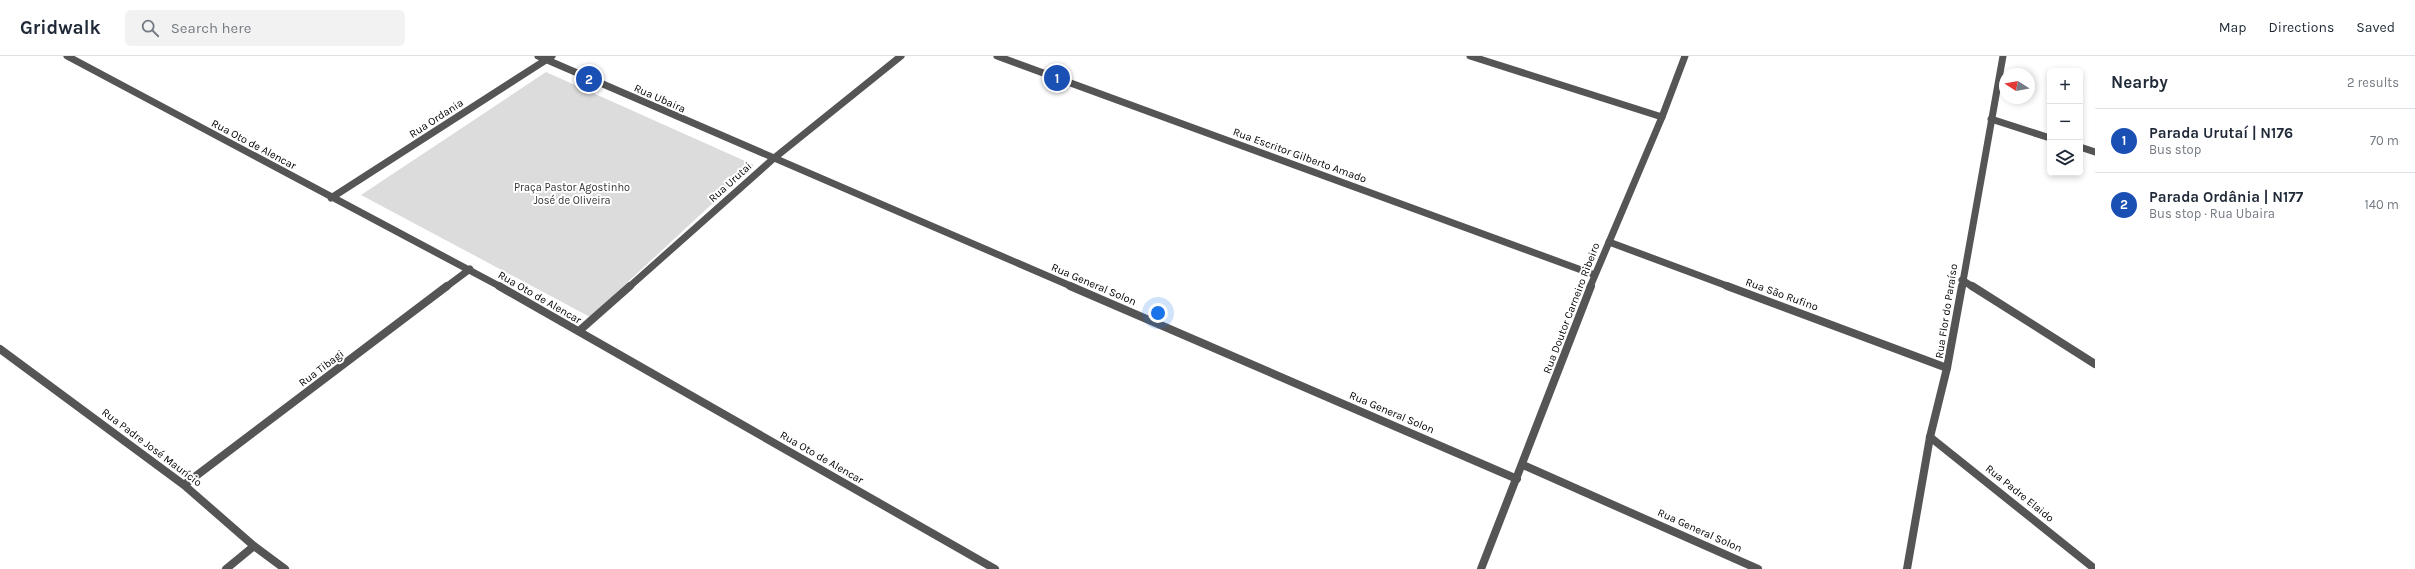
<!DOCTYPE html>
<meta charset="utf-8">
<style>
body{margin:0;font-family:Karla,sans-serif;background:#f2f2f3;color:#1f2937}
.controls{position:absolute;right:12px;top:12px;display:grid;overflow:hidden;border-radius:6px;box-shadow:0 2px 6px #0003}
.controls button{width:36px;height:36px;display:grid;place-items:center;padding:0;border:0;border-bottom:1px solid #e0e1e3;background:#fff;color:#1f2937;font:20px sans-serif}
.compass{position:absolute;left:1999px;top:12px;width:36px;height:36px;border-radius:50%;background:#fff;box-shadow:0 2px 6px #0003;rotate:281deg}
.you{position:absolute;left:1158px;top:257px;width:14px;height:14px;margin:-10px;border:3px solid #fff;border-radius:50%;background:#1a73e8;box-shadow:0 0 0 6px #1a73e833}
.badge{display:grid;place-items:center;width:26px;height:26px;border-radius:50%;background:#111827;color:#fff;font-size:13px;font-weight:700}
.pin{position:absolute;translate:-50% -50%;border:2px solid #fff;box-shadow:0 1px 4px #0006}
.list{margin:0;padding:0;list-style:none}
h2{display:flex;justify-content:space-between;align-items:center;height:52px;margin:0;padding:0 16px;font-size:17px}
h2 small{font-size:13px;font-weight:400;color:#747a83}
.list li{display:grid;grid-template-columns:26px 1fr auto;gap:12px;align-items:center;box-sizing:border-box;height:64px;padding:0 16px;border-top:1px solid #e0e1e3}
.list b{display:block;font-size:15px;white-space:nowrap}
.list p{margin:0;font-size:13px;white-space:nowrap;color:#747a83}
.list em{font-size:13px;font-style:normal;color:#747a83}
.icon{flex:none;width:22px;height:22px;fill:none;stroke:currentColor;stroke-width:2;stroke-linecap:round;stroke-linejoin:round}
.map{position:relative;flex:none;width:2095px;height:513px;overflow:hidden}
header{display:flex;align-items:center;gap:24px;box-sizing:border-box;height:56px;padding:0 20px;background:#fff;border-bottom:1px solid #e0e1e3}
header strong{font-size:19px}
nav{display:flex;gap:22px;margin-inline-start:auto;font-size:14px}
.search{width:280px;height:36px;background:#f2f2f3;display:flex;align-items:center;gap:10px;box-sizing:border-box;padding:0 14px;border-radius:6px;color:#747a83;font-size:15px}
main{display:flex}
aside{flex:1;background:#fff}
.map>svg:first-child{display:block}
</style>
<header>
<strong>Gridwalk</strong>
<div class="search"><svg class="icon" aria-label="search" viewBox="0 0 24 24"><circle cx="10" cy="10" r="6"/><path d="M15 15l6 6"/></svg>Search here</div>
<nav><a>Map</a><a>Directions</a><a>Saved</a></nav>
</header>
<main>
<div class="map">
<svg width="2095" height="513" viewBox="0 0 2095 513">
<rect width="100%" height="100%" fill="#fff"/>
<path fill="#dcdcdc" d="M546,16L754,109L590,261L361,139Z"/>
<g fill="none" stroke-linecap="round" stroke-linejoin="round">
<path stroke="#555" stroke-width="7" d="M67,0L501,231
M1470,0L1662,61
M1991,63L2050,82
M2080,91L2095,96
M331,142L552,0
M1609,186L1730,231
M446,231L470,213
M629,231L773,103L901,0"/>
<path stroke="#555" stroke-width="8" d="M499,230L995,513
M1727,230L1947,312
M579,275L630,230
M0,293L184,429L254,490L285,513
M1930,381L2095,513
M1523,409L1758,513
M184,429L447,230
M226,513L254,490"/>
<path stroke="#555" stroke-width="7" d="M538,0L1073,231
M997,0L1595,219
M1962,224L1973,231
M1590,231L1662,61L1685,0
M1962,231L2003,0"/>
<path stroke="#555" stroke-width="8" d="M1070,230L1517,423
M1972,230L2095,308
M1481,513L1591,230
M1907,513L1930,381L1947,312L1962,230"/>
</g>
<g text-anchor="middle" stroke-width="4" stroke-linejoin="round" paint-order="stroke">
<g font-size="11" fill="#000" stroke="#fff">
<text transform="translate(660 42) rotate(24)" y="4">Rua Ubaira</text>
<text transform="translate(436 62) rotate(-33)" y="4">Rua Ordania</text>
<text transform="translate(254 88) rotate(28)" y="4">Rua Oto de Alencar</text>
<text transform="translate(1300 99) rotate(20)" y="4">Rua Escritor Gilberto Amado</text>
<text transform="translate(730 126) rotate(-42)" y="4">Rua Urutai</text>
<text transform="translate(1094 228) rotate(23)" y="4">Rua General Solon</text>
<text transform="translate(1782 238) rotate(20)" y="4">Rua São Rufino</text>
<text transform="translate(540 241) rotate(30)" y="4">Rua Oto de Alencar</text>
<text transform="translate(1571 252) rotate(-69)" y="4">Rua Doutor Carneiro Ribeiro</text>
<text transform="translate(1946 255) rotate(-81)" y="4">Rua Flor do Paraíso</text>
<text transform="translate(321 312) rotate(-37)" y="4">Rua Tibagi</text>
<text transform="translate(1392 356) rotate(23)" y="4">Rua General Solon</text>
<text transform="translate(152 391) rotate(37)" y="4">Rua Padre José Maurício</text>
<text transform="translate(822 401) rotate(30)" y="4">Rua Oto de Alencar</text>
<text transform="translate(2020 437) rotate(39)" y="4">Rua Padre Elaido</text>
<text transform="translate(1700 474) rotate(24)" y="4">Rua General Solon</text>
</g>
<g font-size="11" fill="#333" stroke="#fff">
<text x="572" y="135">Praça Pastor Agostinho<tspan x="572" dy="13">José de Oliveira</tspan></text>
</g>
</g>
</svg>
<div class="controls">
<button>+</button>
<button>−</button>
<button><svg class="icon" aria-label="layers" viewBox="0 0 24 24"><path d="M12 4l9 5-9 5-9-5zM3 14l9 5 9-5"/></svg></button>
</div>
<svg class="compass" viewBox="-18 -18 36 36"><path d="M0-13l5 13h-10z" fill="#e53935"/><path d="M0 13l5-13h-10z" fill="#747a83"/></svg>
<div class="you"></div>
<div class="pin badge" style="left:1057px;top:22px;background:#1a4fb4">1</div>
<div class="pin badge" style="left:589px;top:23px;background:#1a4fb4">2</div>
</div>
<aside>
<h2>Nearby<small>2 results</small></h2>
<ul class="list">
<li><span class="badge" style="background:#1a4fb4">1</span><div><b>Parada Urutaí | N176</b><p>Bus stop</p></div><em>70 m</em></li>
<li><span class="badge" style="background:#1a4fb4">2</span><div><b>Parada Ordânia | N177</b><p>Bus stop · Rua Ubaira</p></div><em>140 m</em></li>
</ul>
</aside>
</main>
